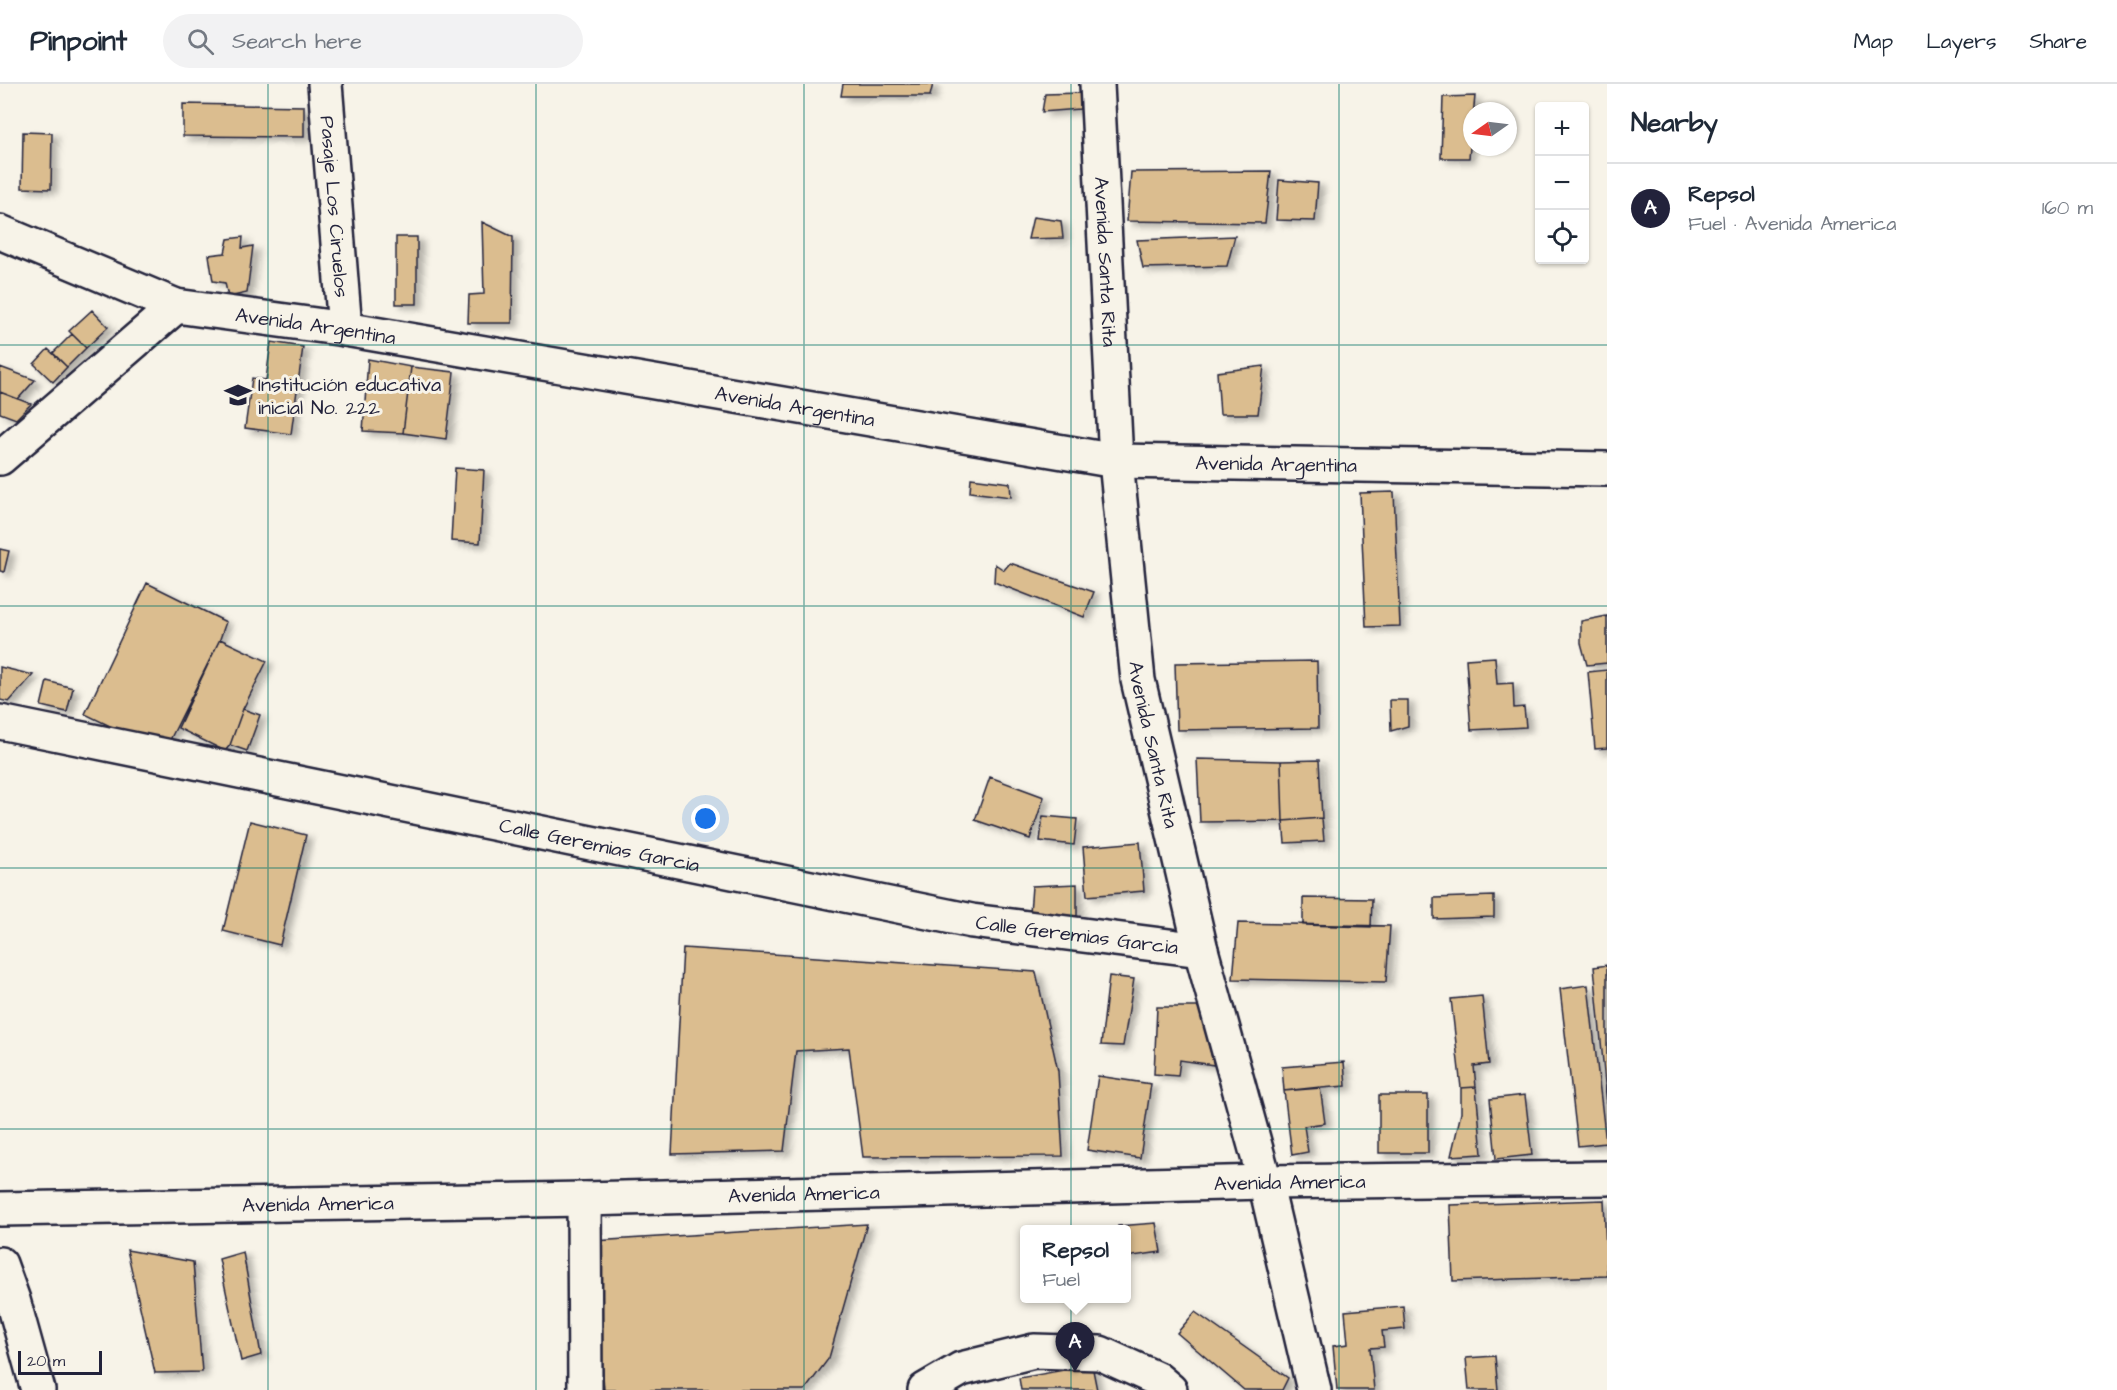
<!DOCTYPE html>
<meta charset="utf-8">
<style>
body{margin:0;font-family:"Architects Daughter",sans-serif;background:#f2f2f3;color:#1f2937}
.controls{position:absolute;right:18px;top:18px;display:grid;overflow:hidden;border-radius:6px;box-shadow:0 2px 4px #0004}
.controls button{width:54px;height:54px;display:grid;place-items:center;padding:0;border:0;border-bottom:2px solid #e0e1e3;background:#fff;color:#1f2937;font:30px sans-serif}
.compass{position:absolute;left:1463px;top:18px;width:54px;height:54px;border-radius:50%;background:#fff;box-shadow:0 2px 4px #0004;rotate:256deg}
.scale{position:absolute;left:18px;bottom:15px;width:84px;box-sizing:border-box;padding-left:6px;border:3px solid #22223b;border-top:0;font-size:16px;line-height:21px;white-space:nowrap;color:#22223b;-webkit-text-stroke:4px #f7f3e8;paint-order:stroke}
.you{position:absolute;left:706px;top:735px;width:21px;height:21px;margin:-15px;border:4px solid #fff;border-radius:50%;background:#1a73e8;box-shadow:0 0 0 9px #1a73e833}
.badge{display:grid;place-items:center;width:39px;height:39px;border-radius:50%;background:#22223b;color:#fff;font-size:20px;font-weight:700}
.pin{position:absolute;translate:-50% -50px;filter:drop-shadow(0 2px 3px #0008)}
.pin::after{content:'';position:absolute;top:32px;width:21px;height:18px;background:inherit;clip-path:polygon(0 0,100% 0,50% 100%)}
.popup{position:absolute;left:1020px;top:1141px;width:111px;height:78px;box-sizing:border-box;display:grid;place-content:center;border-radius:6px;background:#fff;filter:drop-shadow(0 2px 4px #0005);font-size:20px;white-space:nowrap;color:#747a83}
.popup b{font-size:22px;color:#1f2937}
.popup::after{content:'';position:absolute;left:50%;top:100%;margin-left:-12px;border:12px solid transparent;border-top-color:#fff}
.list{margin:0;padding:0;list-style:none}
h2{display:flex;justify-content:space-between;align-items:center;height:78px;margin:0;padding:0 24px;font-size:26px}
h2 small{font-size:20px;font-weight:400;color:#747a83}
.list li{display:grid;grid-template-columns:39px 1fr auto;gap:18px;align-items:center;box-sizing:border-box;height:90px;padding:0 24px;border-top:2px solid #e0e1e3}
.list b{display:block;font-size:22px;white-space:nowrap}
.list p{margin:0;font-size:20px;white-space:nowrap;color:#747a83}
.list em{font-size:20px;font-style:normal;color:#747a83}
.icon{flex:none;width:33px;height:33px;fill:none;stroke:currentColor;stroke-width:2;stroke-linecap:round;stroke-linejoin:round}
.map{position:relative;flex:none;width:1607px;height:1306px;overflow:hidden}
header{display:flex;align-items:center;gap:36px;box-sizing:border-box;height:84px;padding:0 30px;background:#fff;border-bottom:2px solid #e0e1e3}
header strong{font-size:28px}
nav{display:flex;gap:33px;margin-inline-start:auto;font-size:21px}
.search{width:420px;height:54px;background:#f2f2f3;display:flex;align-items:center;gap:15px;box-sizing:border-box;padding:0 21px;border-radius:33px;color:#747a83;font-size:22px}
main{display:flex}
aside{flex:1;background:#fff}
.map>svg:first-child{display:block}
</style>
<header>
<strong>Pinpoint</strong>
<div class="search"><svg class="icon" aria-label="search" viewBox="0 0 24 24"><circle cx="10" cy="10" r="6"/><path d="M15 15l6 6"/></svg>Search here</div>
<nav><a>Map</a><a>Layers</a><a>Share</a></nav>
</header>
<main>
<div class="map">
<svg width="1607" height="1306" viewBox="0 0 1607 1306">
<defs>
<filter id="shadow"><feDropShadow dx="6" dy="4" stdDeviation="3" flood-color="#0004"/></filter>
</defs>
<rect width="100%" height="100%" fill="#f7f3e8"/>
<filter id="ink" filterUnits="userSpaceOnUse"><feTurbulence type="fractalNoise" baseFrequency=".0167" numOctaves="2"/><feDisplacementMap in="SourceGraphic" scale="12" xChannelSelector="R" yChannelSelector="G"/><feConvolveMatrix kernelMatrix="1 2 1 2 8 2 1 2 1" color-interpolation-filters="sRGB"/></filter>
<g filter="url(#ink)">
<path fill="#dbbd8f" stroke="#22223b" stroke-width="1.5" filter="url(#shadow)" d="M843,0H933L930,12H841Z
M1081,9L1080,25L1042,28L1045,10Z
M1475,12L1469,74H1441L1443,13Z
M183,20L304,22V53L183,52Z
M23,48L52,49L51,105L22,104Z
M1271,87L1265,139L1127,137L1131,88Z
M1279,96L1318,99L1315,137L1276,136Z
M1033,133L1061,137L1063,154L1028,155Z
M482,138L513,153L512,239H468L469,211L484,210Z
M1235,152L1227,182L1143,184L1137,156Z
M243,153L242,164L253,162L247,209L228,213L225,199L213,197L209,171L225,169L228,155Z
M396,153H417V220H396Z
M92,226L108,243L86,264L69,247Z
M72,250L86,264L67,283L53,269Z
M271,258L303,263L291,350L245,344L252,294L266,296Z
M48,265L67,283L53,298L34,280Z
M368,275L411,283L403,349L363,347Z
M1264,282L1258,330H1220L1217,288Z
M0,283L35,296L18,315L0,308Z
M411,283L454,288L446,355L403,349Z
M0,308L31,320L16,335L0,329Z
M455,384L484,386L480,459L451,457Z
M971,394L1010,399L1011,413L970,408Z
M1394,408L1400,542L1366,543L1360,409Z
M0,465L9,467L4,488L0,487Z
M1010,479L1094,508L1084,533L994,498L995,480L1004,486Z
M147,499L226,538L220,555L164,668L85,630Z
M1607,532V579L1587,581L1581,559V537Z
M220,555L267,577L243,625L230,661L225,667L178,644Z
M1495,573L1497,600L1513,599L1514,624L1524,623L1526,643L1471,646L1466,575Z
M1317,577L1318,644L1177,646L1175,579Z
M0,583L33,591L9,618L0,616Z
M1607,586V664L1595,665L1588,588Z
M47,597L73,604L67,628L41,622Z
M1390,616H1408V642L1391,647Z
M243,625L260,631L247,667L230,661Z
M1197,675L1281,677L1283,737L1200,738Z
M1319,676L1322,734L1283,737L1281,677Z
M990,693L1044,713L1030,755L975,736Z
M1043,732L1077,735L1074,761L1040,757Z
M1322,734L1324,757L1285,759L1283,737Z
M250,737L306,751L280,861L223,847Z
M1140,758L1144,807L1087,812L1083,763Z
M1077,800V832L1030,829L1032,802Z
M1494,812V833L1434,835V814Z
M1303,814L1372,815L1371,843L1303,841Z
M1238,839L1390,842L1386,898L1233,895Z
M683,864L1036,888L1058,987L1063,1072L863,1073L849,964L796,967L784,1067L672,1070Z
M1607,881V1021L1594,883Z
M1109,892L1134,895L1123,962L1101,961Z
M1588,901L1606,1059L1578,1062L1560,905Z
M1482,912L1489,980L1474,982L1476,1003L1461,1004L1451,915Z
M1157,923H1199L1214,981L1180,976L1178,992L1154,990Z
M1344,978L1346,1002L1284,1007L1282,983Z
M1098,992L1151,1000L1140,1074L1087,1066Z
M1320,1003L1325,1039L1304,1042L1308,1068L1292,1071L1284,1007Z
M1476,1003L1482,1070L1451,1072L1461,1029V1004Z
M1379,1011H1428V1069H1379Z
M1525,1011L1532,1071L1496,1075L1490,1015Z
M1604,1116L1607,1192L1453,1197L1450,1121Z
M1156,1139L1161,1168L1126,1173V1146H1119L1118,1142Z
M867,1140L829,1274L805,1306H604L594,1157Z
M127,1166L193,1178L202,1288L155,1289Z
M243,1168L261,1271L241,1277L219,1175Z
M1403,1222L1405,1245L1382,1247L1384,1263L1370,1264L1374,1306H1337L1333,1262L1348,1260L1345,1227Z
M1195,1228L1288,1294L1282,1306H1244L1177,1249Z
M1495,1272L1498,1306H1469L1466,1274Z
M1092,1281L1097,1306H1021L1019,1294Z"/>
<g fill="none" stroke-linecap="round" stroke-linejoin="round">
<defs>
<g id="minor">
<path id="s1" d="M325,0L345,245"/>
<path id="s2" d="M1097,0L1116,377L1138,596L1201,866L1265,1098L1314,1306"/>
<path id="s3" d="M0,148L176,222L345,245L1116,377L1607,385"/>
<path d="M0,374L176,222"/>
<path id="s4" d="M0,638L972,837L1201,866"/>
<path d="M584,1115L585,1306"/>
<path id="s5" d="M0,1125L584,1115L1265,1098L1607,1094"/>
<path d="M0,1180L13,1216L38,1306"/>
<path d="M925,1306L961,1285L1034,1267L1100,1269L1157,1295L1170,1306"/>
</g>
</defs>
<use href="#minor" stroke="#22223b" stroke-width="38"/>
<use href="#minor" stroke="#f7f3e8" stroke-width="33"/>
</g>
</g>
<path fill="none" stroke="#0f766e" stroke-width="1.5" stroke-opacity="0.55" d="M268,0V1306M536,0V1306M804,0V1306M1071,0V1306M1339,0V1306M0,261H1607M0,522H1607M0,784H1607M0,1045H1607"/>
<defs>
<symbol id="school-bare" viewBox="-9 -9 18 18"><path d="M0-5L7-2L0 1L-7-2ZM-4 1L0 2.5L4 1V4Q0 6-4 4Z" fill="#22223b" stroke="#f7f3e8" stroke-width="2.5" paint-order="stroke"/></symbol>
</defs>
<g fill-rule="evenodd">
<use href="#school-bare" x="219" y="292" width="38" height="38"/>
</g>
<g text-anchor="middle" stroke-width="6" stroke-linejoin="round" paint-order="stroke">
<g font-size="20" fill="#22223b" stroke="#f7f3e8">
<text dy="7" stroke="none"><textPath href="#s1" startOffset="123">Pasaje Los Ciruelos</textPath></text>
<text dy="7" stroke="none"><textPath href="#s2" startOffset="178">Avenida Santa Rita</textPath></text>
<text dy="7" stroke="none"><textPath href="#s3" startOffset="332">Avenida Argentina</textPath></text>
<text dy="7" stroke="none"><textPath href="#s3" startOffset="818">Avenida Argentina</textPath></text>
<text dy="7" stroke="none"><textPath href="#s3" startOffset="1304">Avenida Argentina</textPath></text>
<text dy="7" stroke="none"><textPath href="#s2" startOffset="664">Avenida Santa Rita</textPath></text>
<text dy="7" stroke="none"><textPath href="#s4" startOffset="612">Calle Geremias Garcia</textPath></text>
<text dy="7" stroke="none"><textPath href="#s4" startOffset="1098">Calle Geremias Garcia</textPath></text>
<text dy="7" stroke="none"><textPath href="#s5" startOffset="1290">Avenida America</textPath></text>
<text dy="7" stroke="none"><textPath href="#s5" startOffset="804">Avenida America</textPath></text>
<text dy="7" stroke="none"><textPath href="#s5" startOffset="318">Avenida America</textPath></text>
</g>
<g font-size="20" fill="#22223b" stroke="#f7f3e8" text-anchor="start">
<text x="258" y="307">Institución educativa<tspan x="258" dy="23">inicial No. 222</tspan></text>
</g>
</g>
</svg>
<div class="controls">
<button>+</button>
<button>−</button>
<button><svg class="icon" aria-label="locate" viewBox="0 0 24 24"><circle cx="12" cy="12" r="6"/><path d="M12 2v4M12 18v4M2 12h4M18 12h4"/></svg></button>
</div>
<svg class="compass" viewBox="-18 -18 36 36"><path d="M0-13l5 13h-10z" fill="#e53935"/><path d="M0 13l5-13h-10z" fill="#747a83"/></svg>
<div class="scale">20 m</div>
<div class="you"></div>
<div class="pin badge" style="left:1075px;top:1288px">A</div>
<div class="popup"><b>Repsol</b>Fuel</div>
</div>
<aside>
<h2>Nearby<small></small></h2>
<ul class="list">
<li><span class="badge">A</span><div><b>Repsol</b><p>Fuel · Avenida America</p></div><em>160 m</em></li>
</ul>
</aside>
</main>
